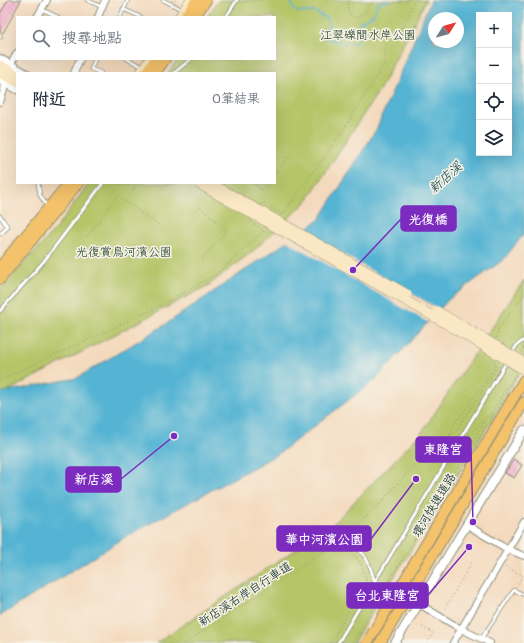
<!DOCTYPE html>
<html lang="zh-TW">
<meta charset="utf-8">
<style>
body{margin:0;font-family:Pangolin,"LXGW WenKai TC",sans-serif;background:#f2f2f3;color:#1f2937}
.controls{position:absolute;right:12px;top:12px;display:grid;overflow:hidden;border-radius:0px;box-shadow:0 4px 16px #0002}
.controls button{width:36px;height:36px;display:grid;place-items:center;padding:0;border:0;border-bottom:1px solid #e0e1e3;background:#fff;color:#1f2937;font:20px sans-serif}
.compass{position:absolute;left:428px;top:12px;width:36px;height:36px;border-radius:50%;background:#fff;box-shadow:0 4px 16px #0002;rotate:53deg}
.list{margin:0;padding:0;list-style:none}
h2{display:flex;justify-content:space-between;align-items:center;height:52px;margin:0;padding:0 16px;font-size:17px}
h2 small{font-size:13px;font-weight:400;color:#747a83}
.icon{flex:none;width:22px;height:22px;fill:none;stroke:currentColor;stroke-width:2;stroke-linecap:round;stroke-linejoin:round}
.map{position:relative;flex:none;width:524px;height:643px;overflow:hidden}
.search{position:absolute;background:#fff;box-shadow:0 4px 16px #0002;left:16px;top:16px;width:260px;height:44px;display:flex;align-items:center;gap:10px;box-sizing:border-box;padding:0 14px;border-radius:0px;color:#747a83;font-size:15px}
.panel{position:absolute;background:#fff;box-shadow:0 4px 16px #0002;left:16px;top:72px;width:260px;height:112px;border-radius:0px}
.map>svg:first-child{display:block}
</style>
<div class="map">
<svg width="524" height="643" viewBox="0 0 524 643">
<defs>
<pattern id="building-back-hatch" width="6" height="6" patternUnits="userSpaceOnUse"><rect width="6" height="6" fill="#f3aaca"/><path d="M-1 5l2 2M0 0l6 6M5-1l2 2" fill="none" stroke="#c48ca5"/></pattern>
</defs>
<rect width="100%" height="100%" fill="#f7f3e8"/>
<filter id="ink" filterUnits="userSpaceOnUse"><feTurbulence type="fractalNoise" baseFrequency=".025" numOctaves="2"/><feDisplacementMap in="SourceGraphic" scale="8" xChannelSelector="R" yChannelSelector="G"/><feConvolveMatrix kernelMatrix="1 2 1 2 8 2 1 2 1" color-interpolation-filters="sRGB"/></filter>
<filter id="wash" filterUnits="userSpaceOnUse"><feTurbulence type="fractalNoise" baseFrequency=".012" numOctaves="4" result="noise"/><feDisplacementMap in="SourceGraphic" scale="16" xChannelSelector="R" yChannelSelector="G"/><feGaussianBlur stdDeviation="0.9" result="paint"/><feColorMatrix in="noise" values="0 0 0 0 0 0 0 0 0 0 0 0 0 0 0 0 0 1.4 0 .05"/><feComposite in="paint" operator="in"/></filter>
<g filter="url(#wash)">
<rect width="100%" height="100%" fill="#f4dabd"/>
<path fill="#b5c568" stroke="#6a814e" d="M219,0H426L380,89L306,202L254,250L209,285L0,395V289L54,231L89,183H275V73H168L178,59H275V17H207Z
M524,280V364L503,402L353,643H156L331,526L422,432Z"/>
<path fill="#55b4d3" stroke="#3a7884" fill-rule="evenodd" d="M431,0H524V234L503,260L449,299L375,380L278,454L127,536L0,616V395L3,392L77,378L163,326L319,220L376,130ZM479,15H509V153H479ZM434,18H458V42H434Z"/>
<path fill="#f4dabd" d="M300,230L441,310L429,323L285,240Z"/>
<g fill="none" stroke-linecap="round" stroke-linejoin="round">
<path stroke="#55b4d3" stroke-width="1.5" d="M292,0V7L298,12H315L326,18L329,25L326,31V39L352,44L357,42L359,34V23L373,15L378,4L383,1L390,2"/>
</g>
<g id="blocks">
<path fill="url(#building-back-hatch)" d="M8,0H21L3,33L0,32V14Z
M514,459L522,465L514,478L505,473Z"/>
</g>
</g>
<g filter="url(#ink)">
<use href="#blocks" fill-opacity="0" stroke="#8a8c78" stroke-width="1"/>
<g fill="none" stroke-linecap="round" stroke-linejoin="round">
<defs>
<path id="service" d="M87,0L102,7
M163,0L183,10
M41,9L58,17
M123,9L141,17
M120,17L128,0
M226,17L237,0
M0,37H1
M95,59L91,69L101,73
M127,59L143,67
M174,73L191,59
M38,183L40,195L46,205
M0,216L8,227L0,234
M0,311L44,261L103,183
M512,353L517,345L524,340
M343,539C364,548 370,562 375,584
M481,639L514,590L524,595
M338,643L507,361"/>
<path id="minor" d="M37,17L47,0
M98,17L105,0
M0,58L27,73
M11,64L17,53
M74,73L80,59
M0,81L17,90
M0,102L6,84
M467,525L507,549L524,556
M419,604L461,629L490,643
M453,643L524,522"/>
<path id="tertiary" d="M395,643L524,430"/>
<path id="secondary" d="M179,17L190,0
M0,65L17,75
M0,73L17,82
M140,73L150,59"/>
<path id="trunk" d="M185,17L197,0
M194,17L206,0
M146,73L156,59
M155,73L165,59
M0,267L69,183
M0,279L78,183
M367,643L524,380
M380,643L524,402"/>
</defs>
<use href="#service" stroke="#8a8c78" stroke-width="4.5"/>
<use href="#minor" stroke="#8a8c78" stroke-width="8"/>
<use href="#tertiary" stroke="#8a8c78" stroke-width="10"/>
<use href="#secondary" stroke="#8a8c78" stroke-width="10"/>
<use href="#trunk" stroke="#8a8c78" stroke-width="12"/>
<path stroke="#8a8c78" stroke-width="1" stroke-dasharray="1 3" stroke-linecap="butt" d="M349,0L347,5L349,14L356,18L365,12L374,0
M275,174L288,157
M252,183L262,190L268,183
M133,190L137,183
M262,204L263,202L282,214
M200,207L227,230L202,259
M283,214L342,132L385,62V50L387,40C392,35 400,31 404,26C410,17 409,8 415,0
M251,222L264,231
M87,237L118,196L158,225
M497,338L498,329L524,295
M521,352L524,347
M0,380L150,311L218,273L265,230
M469,434L490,415L515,374
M451,435L449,432L495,368V361
M426,528L517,374
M347,535L380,504L431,445L451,435L456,431L499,365
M505,567L523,575L517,586
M443,612L473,560
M422,627L433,633L427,643
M185,643L340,541
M330,643L366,581C363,562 355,551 336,545
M352,643L482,427L483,422
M358,643L360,639"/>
<use href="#service" stroke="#fff" stroke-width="3"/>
<use href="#minor" stroke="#fff" stroke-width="6"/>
<use href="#tertiary" stroke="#fff" stroke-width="8"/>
<use href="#secondary" stroke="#fae7c3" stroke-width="9"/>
<use href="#trunk" stroke="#f3c26a" stroke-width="10"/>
<defs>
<path id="secondary-bridge" d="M197,183L424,311L524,370
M211,183L407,294
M437,311L524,362"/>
</defs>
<use href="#secondary-bridge" stroke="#8a8c78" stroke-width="10" stroke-linecap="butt"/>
<path stroke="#8a8c78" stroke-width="1" stroke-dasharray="1 3" stroke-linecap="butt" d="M175,0L187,17
M172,1L173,0
M414,296L432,306"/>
<use href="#secondary-bridge" stroke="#fae7c3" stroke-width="9"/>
</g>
</g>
<g text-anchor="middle" stroke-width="3" stroke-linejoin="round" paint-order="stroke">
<g font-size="12" fill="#3d583e" stroke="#f7f3e8">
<text x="368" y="39">江翠礫間水岸公園</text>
<text x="124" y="256">光復賞鳥河濱公園</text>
</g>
<g font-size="12" fill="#1f3d34" stroke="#f7f3e8">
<text transform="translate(434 505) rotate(-59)" y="4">環河快速道路</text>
<text transform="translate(245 594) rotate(-33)" y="4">新店溪右岸自行車道</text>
</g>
<g font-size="13" font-style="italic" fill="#2c5b5c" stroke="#f7f3e8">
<text transform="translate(445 177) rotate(-42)" y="5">新店溪</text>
</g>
</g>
<path fill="none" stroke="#7b2cbf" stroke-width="1.5" d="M353 270L401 219M473 522L471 449M174 436L121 479M416 479L371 539M469 547L428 595"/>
<g fill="#7b2cbf" stroke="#f7f3e8" stroke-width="1.5">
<circle cx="353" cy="270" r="4"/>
<circle cx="473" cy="522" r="4"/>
<circle cx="174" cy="436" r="4"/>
<circle cx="416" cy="479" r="4"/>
<circle cx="469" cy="547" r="4"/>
</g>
<g fill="#7b2cbf" stroke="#7b2cbf" stroke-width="1.5">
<rect x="401" y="206" width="55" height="25" rx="4"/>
<rect x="416" y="437" width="55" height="25" rx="4"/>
<rect x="66" y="467" width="55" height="25" rx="4"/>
<rect x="277" y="526" width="94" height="25" rx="4"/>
<rect x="347" y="583" width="81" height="25" rx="4"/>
</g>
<g font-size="13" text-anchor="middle" font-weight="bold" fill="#fff">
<text x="428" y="224">光復橋</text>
<text x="443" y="454">東隆宮</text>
<text x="94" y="484">新店溪</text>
<text x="324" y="544">華中河濱公園</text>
<text x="387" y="600">台北東隆宮</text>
</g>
</svg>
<div class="controls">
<button>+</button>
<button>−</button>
<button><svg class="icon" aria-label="locate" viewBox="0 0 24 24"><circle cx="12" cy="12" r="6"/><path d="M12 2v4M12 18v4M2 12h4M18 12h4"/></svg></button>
<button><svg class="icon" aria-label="layers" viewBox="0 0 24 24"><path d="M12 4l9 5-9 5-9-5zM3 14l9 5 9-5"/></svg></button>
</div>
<svg class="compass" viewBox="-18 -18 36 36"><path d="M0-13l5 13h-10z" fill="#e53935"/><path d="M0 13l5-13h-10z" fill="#747a83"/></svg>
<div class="search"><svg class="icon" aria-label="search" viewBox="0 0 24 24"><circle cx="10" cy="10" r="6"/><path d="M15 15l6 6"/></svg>搜尋地點</div>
<section class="panel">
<h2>附近<small>0筆結果</small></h2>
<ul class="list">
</ul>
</section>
</div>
